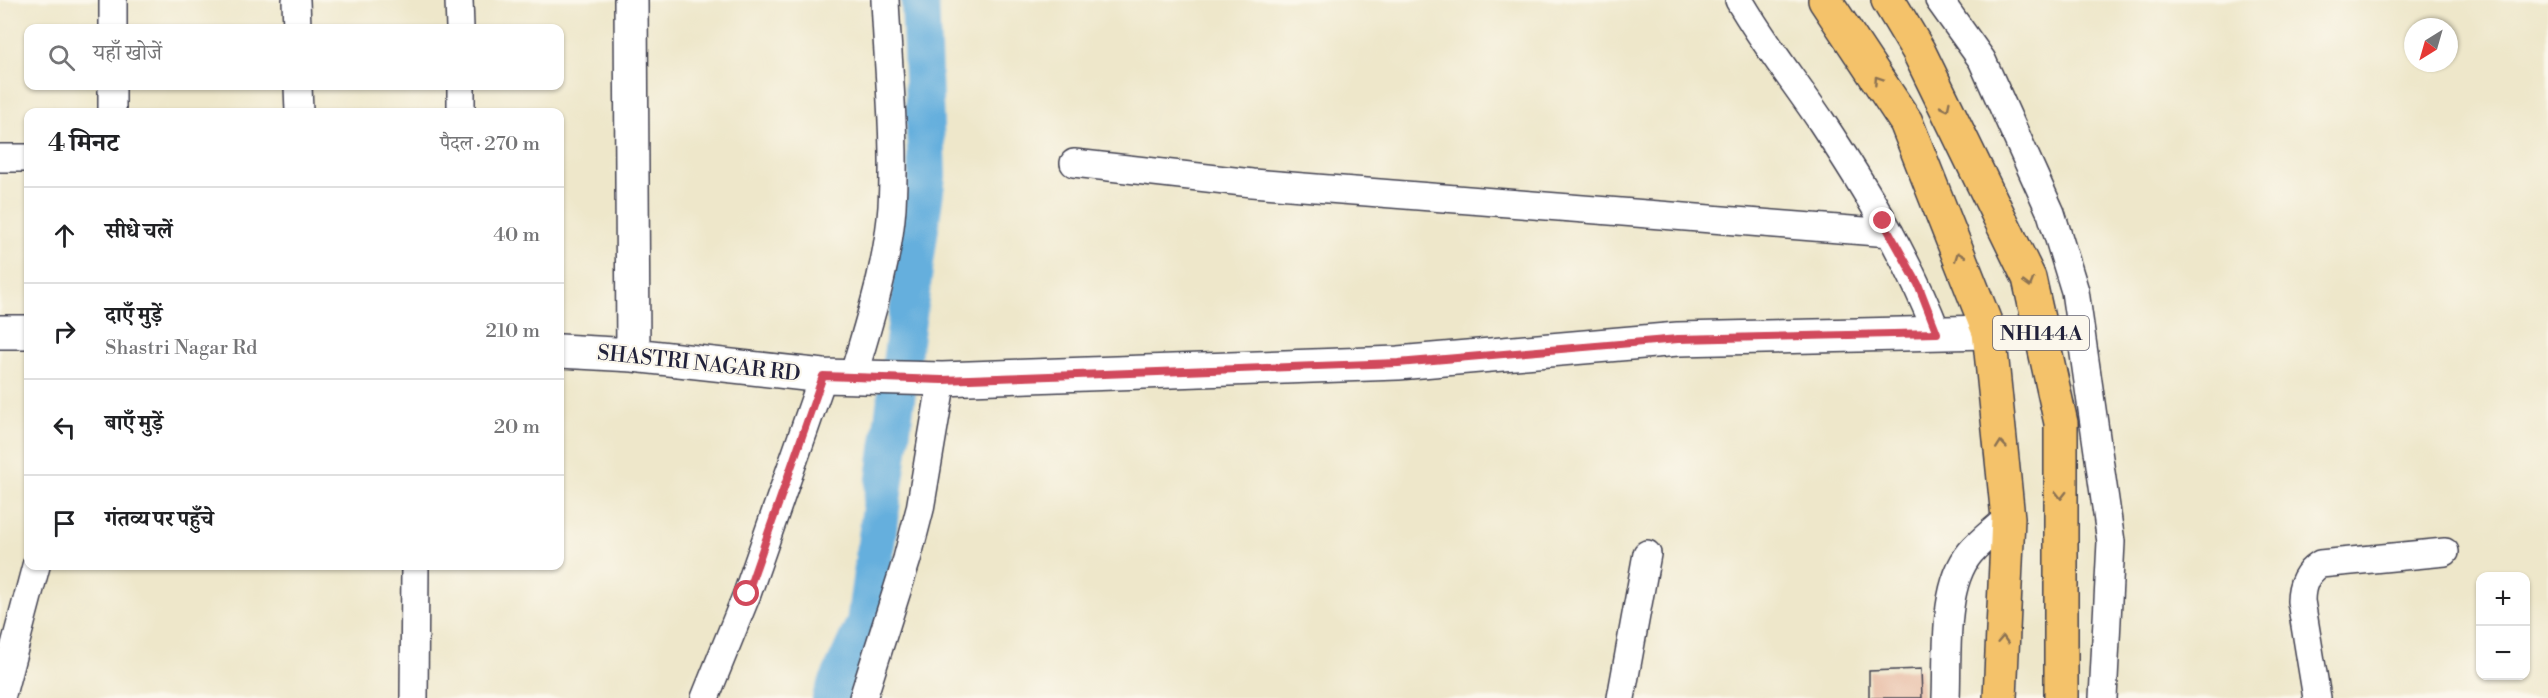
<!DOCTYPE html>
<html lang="hi">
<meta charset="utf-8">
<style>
body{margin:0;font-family:"Libre Bodoni","Noto Serif Devanagari",serif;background:#f6f6f6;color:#202124}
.controls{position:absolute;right:18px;bottom:18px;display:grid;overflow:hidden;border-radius:12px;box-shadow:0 2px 4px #0004}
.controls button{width:54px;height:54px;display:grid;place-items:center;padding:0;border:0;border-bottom:2px solid #e0e0e0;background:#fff;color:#202124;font:30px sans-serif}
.compass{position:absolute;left:2404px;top:18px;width:54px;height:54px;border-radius:50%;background:#fff;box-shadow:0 2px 4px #0004;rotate:217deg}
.stop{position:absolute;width:18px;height:18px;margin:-14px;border:4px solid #d1495b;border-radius:50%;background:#fff}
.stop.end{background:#d1495b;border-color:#fff;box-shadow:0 2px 6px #0008}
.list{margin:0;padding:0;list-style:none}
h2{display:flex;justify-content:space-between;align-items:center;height:78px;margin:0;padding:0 24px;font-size:26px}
h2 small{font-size:20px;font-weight:400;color:#757577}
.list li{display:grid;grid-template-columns:39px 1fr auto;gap:18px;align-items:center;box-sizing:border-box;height:96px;padding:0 24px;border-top:2px solid #e0e0e0}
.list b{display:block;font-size:22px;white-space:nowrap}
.list p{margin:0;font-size:20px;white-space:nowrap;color:#757577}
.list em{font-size:20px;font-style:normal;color:#757577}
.icon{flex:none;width:33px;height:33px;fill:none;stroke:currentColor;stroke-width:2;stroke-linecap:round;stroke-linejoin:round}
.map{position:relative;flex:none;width:2548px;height:698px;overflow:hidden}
.search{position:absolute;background:#fff;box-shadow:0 2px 4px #0004;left:24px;top:24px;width:540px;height:66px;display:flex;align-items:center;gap:15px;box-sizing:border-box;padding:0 21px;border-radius:12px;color:#757577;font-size:22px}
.panel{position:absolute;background:#fff;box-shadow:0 2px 4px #0004;left:24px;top:108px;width:540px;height:462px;border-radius:12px}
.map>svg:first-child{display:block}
</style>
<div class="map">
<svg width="2548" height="698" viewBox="0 0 2548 698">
<rect width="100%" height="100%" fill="#fbf7ec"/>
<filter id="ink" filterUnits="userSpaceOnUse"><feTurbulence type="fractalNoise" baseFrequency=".0167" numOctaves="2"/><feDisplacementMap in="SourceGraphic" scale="12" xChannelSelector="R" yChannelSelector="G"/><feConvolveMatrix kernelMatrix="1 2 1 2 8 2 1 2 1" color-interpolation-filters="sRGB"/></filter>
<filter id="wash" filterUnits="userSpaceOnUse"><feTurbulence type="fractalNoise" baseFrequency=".008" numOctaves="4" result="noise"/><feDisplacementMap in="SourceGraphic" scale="24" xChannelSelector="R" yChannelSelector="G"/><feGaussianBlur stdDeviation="1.35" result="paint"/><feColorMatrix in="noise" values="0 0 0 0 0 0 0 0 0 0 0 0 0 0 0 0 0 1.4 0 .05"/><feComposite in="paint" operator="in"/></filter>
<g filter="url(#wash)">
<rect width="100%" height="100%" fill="#eee7ca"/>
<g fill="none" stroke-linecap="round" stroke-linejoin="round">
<path stroke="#65afdd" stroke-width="38" d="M831,698L865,623L927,176L920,0"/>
</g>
<g id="blocks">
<path fill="#e6b69c" d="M1921,669L1922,698H1869V671Z"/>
</g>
</g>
<g filter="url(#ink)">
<use href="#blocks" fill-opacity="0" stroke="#414050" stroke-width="1.5"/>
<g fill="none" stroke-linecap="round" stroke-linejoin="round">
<defs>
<path id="minor" d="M296,0L297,28
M459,0L460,28
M1739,0C1763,42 1794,81 1821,121C1866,189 1908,258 1937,333
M1939,0L1982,60L2051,213L2075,291L2111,542L2103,698
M113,28V0
M298,86L299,112
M461,86V112
M112,112V86
M0,158H28
M1074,163L1252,183L1890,233
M853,377C869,321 888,265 892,207C896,138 888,68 885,0
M1,698L36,566
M414,698L415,566
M705,698L747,594L823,376
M863,698L907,559L920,509L942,379
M1621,698L1647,554
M1946,698C1948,655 1942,587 1970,553C1981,540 1996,529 2008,518
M2317,698L2301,601C2301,585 2306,573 2320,564L2445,552"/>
<path id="tertiary" d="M631,0L633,355
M0,332H28
M560,351L633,355L823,376L942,379L1398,363L1678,339L1989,332"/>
<path id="trunk" d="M1825,0L1906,122L1989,332L2008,518L2000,698
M1888,0L1918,50L2029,278L2061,423V698"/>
</defs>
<use href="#minor" stroke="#414050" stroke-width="30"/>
<use href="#tertiary" stroke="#414050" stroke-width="36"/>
<use href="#trunk" stroke="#414050" stroke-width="36"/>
<use href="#minor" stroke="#fff" stroke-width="27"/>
<use href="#tertiary" stroke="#fff" stroke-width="33"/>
<use href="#trunk" stroke="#f4c26a" stroke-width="33"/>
</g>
<defs><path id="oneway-chevron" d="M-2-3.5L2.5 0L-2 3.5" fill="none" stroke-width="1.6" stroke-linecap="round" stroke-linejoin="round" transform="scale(1.5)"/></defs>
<g stroke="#8b7252">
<use href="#oneway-chevron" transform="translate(1878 80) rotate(-124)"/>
<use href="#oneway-chevron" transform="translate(1946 107) rotate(64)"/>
<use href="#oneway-chevron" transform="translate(1959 256) rotate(-111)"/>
<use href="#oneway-chevron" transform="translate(2029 283) rotate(74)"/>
<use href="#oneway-chevron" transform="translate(2001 445) rotate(-96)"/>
<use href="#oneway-chevron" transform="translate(2061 495) rotate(90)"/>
<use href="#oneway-chevron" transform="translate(2003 640) rotate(-87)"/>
</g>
</g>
<g fill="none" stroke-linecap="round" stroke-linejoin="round" filter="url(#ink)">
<path stroke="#d1495b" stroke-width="8" d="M747,594L823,376L942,380L1398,363L1678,339L1937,333L1918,284L1883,221"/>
</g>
<g text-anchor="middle" stroke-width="4.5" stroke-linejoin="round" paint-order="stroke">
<rect fill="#fbf7ec" stroke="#636270" stroke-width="1.5" x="1993" y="316" width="96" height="34" rx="4.5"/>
<g font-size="20" font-weight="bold" fill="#22223b">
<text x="2041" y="340">NH144A</text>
</g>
<g font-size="21" fill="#22223b" stroke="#fbf7ec">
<text transform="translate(699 363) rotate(6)" y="7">SHASTRI NAGAR RD</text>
</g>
</g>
</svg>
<div class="controls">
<button>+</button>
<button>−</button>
</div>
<svg class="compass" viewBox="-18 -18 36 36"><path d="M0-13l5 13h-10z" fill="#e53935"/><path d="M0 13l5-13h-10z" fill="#757577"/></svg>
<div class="stop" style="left:747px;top:594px"></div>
<div class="stop end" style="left:1883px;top:221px"></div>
<div class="search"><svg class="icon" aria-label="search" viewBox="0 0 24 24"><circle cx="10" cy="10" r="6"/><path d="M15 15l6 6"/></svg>यहाँ खोजें</div>
<section class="panel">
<h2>4 मिनट<small>पैदल · 270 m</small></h2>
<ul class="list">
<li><svg class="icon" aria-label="ahead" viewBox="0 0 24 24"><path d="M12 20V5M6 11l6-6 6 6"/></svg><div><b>सीधे चलें</b></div><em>40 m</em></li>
<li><svg class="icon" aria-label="right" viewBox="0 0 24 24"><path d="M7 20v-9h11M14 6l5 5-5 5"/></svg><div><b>दाएँ मुड़ें</b><p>Shastri Nagar Rd</p></div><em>210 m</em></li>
<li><svg class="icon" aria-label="left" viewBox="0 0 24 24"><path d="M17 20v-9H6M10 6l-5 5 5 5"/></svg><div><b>बाएँ मुड़ें</b></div><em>20 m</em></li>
<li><svg class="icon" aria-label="arrive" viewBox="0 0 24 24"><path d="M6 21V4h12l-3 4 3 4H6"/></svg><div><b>गंतव्य पर पहुँचे</b></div></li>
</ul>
</section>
</div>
